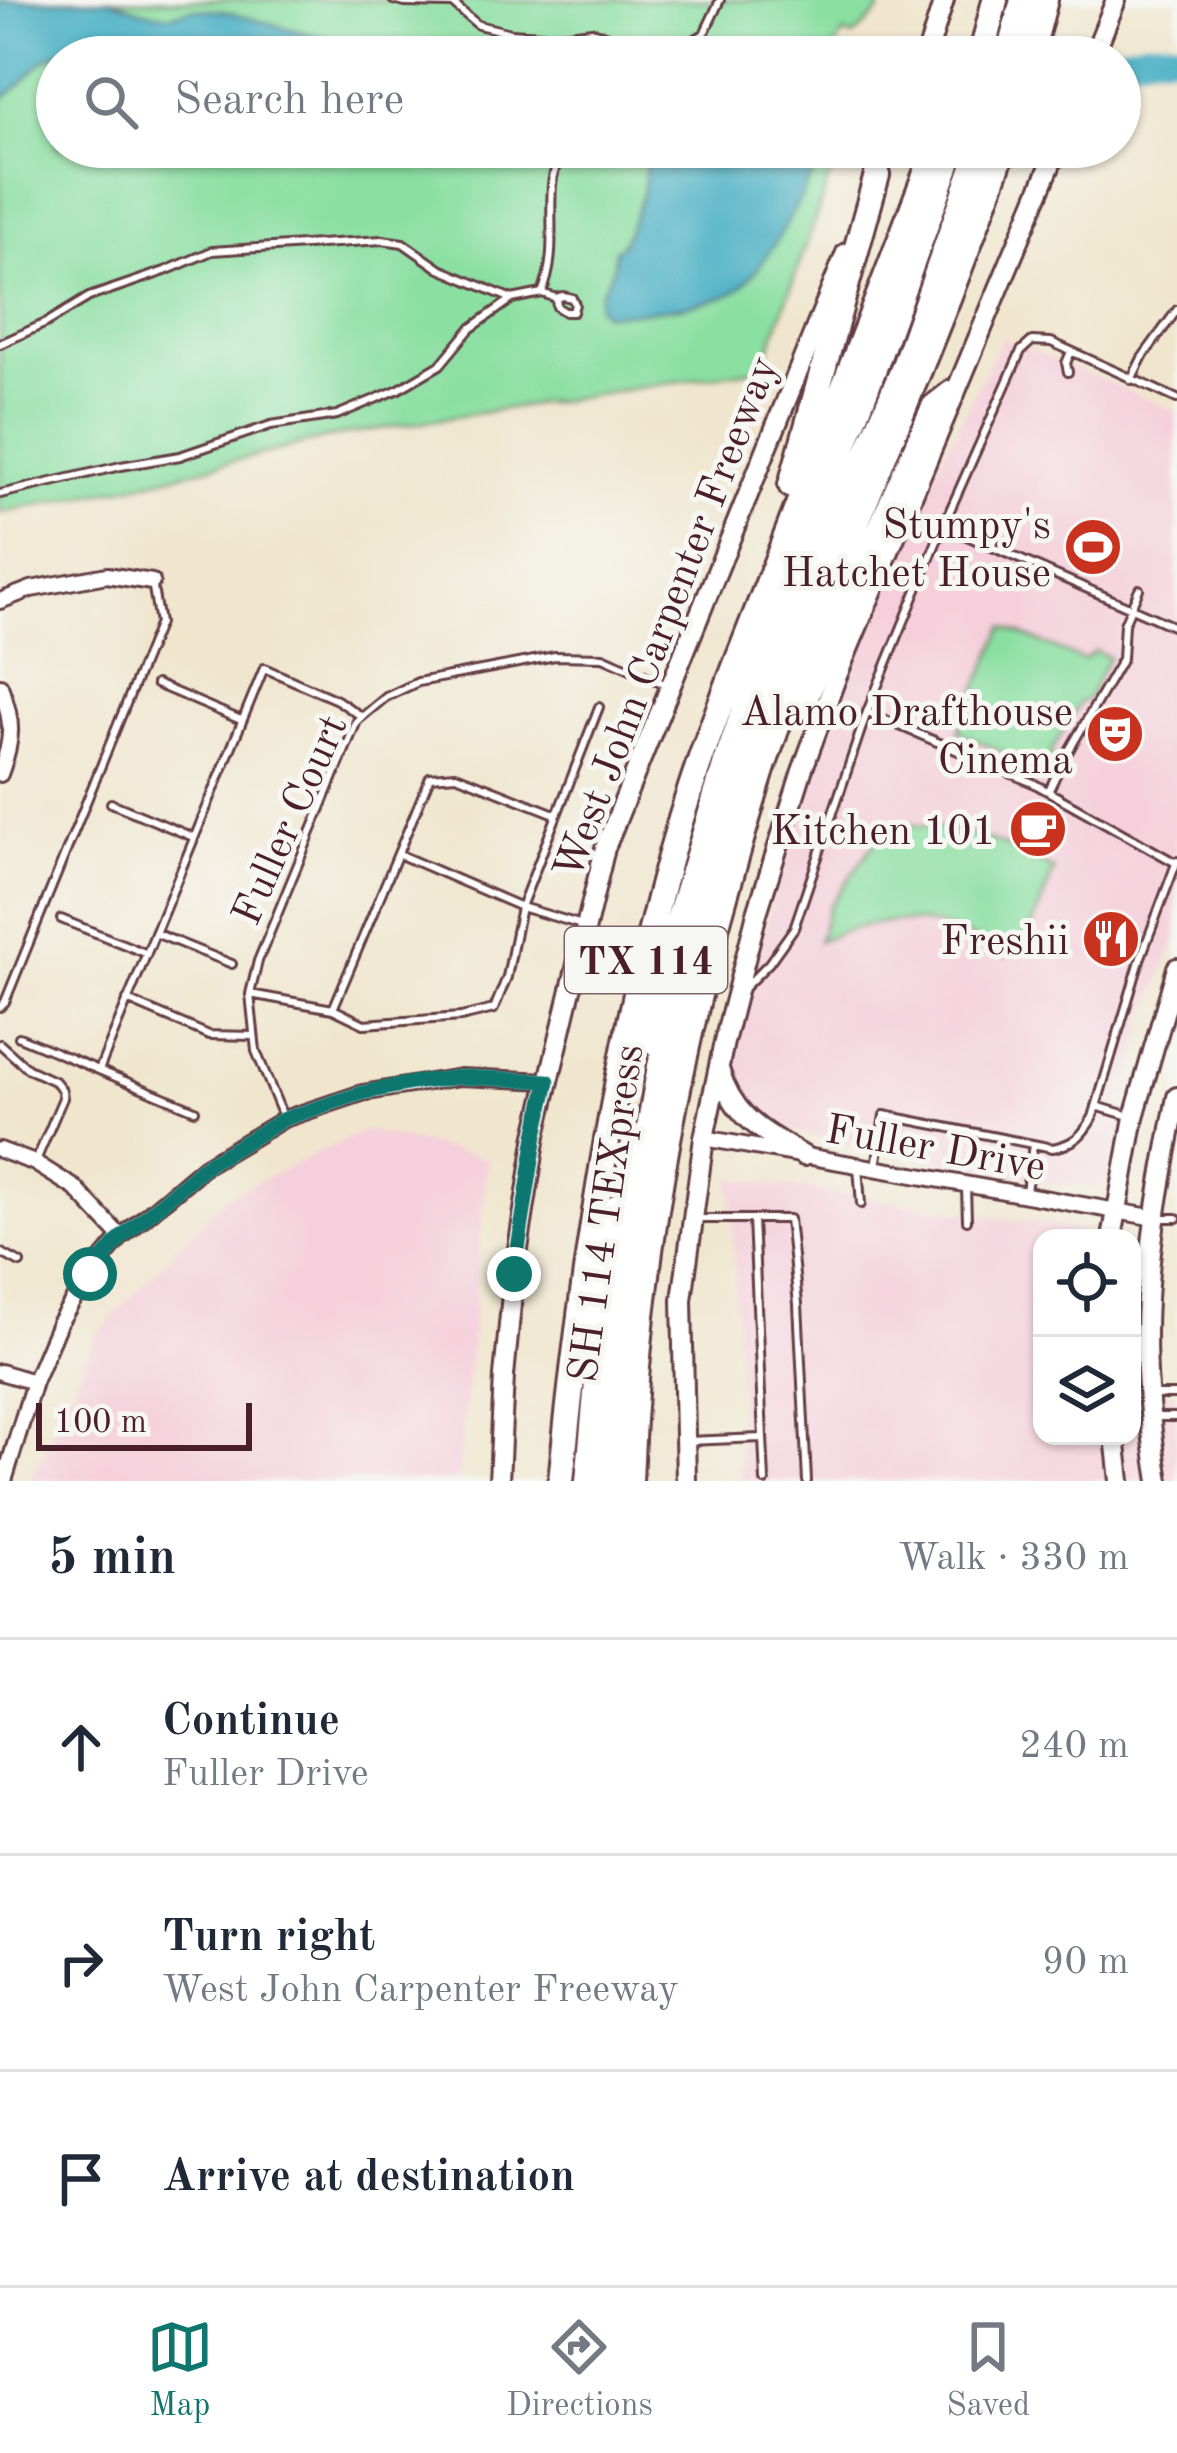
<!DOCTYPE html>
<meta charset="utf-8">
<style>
body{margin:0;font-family:"Old Standard TT",serif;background:#f6f6f7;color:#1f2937}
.controls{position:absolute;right:36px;bottom:36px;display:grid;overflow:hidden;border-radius:24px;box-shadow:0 3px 9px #0004}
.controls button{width:108px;height:108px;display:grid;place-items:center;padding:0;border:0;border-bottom:3px solid #e0e1e3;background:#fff;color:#1f2937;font:60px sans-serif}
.scale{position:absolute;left:36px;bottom:30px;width:216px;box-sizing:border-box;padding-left:12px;border:6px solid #4a1f2b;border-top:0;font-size:33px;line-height:42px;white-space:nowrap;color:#4a1f2b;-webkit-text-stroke:9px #f6f6f2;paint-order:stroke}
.stop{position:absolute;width:36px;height:36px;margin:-27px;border:9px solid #0f766e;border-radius:50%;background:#fff}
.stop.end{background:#0f766e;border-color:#fff;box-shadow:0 3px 12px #0008}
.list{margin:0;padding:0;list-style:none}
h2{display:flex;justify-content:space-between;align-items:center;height:156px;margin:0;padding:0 48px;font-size:51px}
h2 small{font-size:39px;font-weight:400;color:#747a83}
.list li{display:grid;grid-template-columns:78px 1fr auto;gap:36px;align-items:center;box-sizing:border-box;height:216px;padding:0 48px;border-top:3px solid #e0e1e3}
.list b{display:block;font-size:45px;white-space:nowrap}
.list p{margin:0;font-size:39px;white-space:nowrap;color:#747a83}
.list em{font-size:39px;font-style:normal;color:#747a83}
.icon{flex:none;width:66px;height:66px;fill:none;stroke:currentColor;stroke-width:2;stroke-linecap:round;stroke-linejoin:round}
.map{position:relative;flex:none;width:1177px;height:1481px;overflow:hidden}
.search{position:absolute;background:#fff;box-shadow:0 3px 9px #0004;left:36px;right:36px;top:36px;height:132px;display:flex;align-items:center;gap:30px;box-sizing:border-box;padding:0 42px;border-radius:66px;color:#747a83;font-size:45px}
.sheet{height:804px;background:#fff}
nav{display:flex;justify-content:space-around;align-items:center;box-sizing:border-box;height:168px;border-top:3px solid #e0e1e3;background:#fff;font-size:33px;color:#747a83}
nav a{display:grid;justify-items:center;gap:6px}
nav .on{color:#0f766e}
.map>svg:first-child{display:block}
</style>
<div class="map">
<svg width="1177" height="1481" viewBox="0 0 1177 1481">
<rect width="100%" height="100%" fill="#f6f6f2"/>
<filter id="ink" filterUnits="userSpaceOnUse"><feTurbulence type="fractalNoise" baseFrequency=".00833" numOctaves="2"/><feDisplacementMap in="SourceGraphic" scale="24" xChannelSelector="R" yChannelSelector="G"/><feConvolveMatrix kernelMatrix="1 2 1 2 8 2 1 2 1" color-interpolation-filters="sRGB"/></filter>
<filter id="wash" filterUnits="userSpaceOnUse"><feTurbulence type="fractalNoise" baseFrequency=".004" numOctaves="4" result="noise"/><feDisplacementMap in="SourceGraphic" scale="48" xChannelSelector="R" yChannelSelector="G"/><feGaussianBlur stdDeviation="2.7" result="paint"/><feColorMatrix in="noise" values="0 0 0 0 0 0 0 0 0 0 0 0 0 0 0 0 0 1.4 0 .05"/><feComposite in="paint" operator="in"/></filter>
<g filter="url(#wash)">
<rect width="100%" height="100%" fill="#f0e6ce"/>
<path fill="#f5cfdb" d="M1002,337L1177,412V936L1146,1017L1110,1173L1095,1187L1069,1186L773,1127L744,1104L731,1056L770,908L844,690L924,494Z
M365,1130L488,1158L458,1481H30L98,1333L224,1198Z
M731,1178L1087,1231L1088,1238H1042V1436H1132V1395L1177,1394V1481H741Z"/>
<path fill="#8adfa1" stroke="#6a7f66" stroke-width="3" d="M0,0H882L879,12L854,37L844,33L828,57H57V147H840L763,368L335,436L140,484L0,513Z
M1004,627L1083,660L1095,651L1109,657L1087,700L1080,702L1051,752L1053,762L1047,774L958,731Z
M900,824C961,827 1001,840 1054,870L1030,932L1006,957C944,915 886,911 818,941L829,906L882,833L901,832Z"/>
<path fill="#43adc2" stroke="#466676" stroke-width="3" d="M0,0H110L144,11L169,15L192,9L222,11L317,36L405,52L449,57H94C47,33 33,82 0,101Z
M640,147H830L821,154C808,187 764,272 736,291C714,306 634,313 605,314L598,307L599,296L614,266L615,249L622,245C633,218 656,175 640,147Z"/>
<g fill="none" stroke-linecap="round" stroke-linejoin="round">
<path stroke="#43adc2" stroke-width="27" d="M1120,59L1147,53H1177"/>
</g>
</g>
<g filter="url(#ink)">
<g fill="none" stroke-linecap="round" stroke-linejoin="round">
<defs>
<path id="lane" d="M393,0L405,3L453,4L478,25L511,33L554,36L592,31L640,47L689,43L704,34L720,0
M584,57L592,32
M542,293L556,298L563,296L572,298L575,304L573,312H565L557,307L556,298
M0,344L46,323L89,297L165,271L212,251L382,240L403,243L440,269L512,299L542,293C557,257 549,223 552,185C553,172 558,160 562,147
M1068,372L1066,363L1071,352
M1131,380L1142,358L1177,310
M0,494L121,466L180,456L271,425L337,415L399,389L440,365L470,329L512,299
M944,526L1177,628
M991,546L997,532
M156,684L241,720
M867,712L1033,783L1176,863
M1049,790L1064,759L1122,659L1124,624L1139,589
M111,803L193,837
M61,919L145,953
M582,925L521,907L599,707
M155,933L232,964
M743,989L769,963L794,928L867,712L943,526L1021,351L1032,341L1051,342L1177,399
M250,994L333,1009L364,1024L461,1017L494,1009L507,977L521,907L398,854
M127,1000L209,1035L254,1036
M0,1007L5,1002L159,623L152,582
M333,1009L430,777L456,775L555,814
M19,1037L195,1110
M0,1044L28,1069L56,1082L62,1090L63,1098L35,1163
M99,1070L264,668L337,700L361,716
M1096,1106L1133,1117
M284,1119L256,1051L250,994L258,961L357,721L386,697L418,682L555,656L603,657L667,685
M858,1167L861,1204
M876,1167L884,1115L1053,1148C1074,1144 1083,1135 1093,1117L1141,957L1177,861
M966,1187L967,1220
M1026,1191L1033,1145
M1157,1218H1177
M695,1219H789L798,1304L807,1481
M753,1219L765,1481
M0,1252L20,1263
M1151,1395H1177
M1154,1417H1177
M687,1441L761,1438"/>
<path id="street" d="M0,601L31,589L107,575L152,582
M0,686C14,722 13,739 0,774
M704,1138L1156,1218
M0,1150L35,1163L75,1188L121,1237
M0,1372L34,1382
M4,1481L34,1382L59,1323L90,1274L121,1237L205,1166L284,1119L362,1093L460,1077L548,1081"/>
<path id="secondary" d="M926,57L944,0
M1093,57L1116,0
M874,183L888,147
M719,1069C734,1119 762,1130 804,1156
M1112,1238L1134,1117L1177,968
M1115,1436L1120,1481
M499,1481L504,1376L514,1274L536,1135L605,848L846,253
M686,1481L682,1300L704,1138L724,1042L757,913L802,771L836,678L1058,147
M1159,1481C1151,1433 1146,1383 1146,1334C1146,1254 1162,1174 1177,1097"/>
<path id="highway" d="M981,57L995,0
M1008,57L1023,0
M1030,57L1045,0
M791,485L877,175
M803,703L934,407L952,393
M650,1041L671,944L726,763L757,673L876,363L954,147
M561,1481C582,1267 615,1053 673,846C701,746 742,651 779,555C832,419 884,283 936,147
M588,1481L601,1339L619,1205
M611,1481L619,1343L637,1196L660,1066L688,949L743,767L818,568L902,372L981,147
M630,1481C637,1280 672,1082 727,889C739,848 750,807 763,767C835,557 932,357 1004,147"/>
</defs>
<use href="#lane" stroke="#633d43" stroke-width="12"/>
<use href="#street" stroke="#633d43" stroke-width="20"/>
<use href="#secondary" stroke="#633d43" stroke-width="24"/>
<use href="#highway" stroke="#633d43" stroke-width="30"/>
<use href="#lane" stroke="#fff" stroke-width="6"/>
<use href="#street" stroke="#fff" stroke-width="14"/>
<use href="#secondary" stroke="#fff" stroke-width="18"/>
<use href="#highway" stroke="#fff" stroke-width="24"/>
</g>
</g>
<g fill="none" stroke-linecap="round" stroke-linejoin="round" filter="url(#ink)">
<path stroke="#0f766e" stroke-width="15" d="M90,1274L122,1237L205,1166L284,1119L362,1093L412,1083L460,1077L548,1081L536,1135L514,1274"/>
</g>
<defs>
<symbol id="stadium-disc" viewBox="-11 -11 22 22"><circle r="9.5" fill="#c8321e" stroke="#f6f6f2"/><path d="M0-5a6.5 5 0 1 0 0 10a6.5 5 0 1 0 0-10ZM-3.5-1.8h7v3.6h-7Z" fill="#fff"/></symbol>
<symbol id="theatre-disc" viewBox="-11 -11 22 22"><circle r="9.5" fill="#c8321e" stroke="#f6f6f2"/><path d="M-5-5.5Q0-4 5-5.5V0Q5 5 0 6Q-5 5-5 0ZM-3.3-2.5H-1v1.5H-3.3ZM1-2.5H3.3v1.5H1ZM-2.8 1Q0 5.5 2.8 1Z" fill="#fff"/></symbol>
<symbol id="cafe-disc" viewBox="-11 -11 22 22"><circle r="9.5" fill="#c8321e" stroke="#f6f6f2"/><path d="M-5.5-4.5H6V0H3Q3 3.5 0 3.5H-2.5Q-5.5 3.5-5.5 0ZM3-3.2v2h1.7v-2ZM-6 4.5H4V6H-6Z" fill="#fff"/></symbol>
<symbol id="restaurant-disc" viewBox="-11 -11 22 22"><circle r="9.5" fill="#c8321e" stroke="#f6f6f2"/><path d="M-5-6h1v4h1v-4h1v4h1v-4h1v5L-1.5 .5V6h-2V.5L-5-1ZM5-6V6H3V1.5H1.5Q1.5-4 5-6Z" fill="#fff"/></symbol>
</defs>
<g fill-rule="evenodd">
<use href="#stadium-disc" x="1060" y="514" width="66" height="66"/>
<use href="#theatre-disc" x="1082" y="701" width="66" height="66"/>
<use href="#cafe-disc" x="1005" y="796" width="66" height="66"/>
<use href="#restaurant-disc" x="1078" y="906" width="66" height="66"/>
</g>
<g text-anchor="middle" stroke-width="10" stroke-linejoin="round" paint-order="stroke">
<rect fill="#f6f6f2" stroke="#7e6067" stroke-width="3" x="565" y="927" width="162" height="66" rx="9"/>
<g font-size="39" font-weight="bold" fill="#4a1f2b">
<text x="646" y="974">TX 114</text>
</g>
<g font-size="42" fill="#4a1f2b" stroke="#f6f6f2" text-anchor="end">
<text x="1051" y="538">Stumpy's<tspan x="1051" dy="48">Hatchet House</tspan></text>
<text x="1073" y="725">Alamo Drafthouse<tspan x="1073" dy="48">Cinema</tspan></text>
<text x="996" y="844">Kitchen 101</text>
<text x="1069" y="954">Freshii</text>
</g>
<g font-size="42" fill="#4a1f2b" stroke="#f6f6f2">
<text transform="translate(664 617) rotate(-69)" y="15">West John Carpenter Freeway</text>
<text transform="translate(288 819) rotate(-66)" y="15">Fuller Court</text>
<text transform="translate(936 1146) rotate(10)" y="15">Fuller Drive</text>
<text transform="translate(604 1213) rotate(-82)" y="15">SH 114 TEXpress</text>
</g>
</g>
</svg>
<div class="controls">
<button><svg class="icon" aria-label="locate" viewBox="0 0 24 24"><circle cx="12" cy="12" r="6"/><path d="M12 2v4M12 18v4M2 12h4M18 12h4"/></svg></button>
<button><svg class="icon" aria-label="layers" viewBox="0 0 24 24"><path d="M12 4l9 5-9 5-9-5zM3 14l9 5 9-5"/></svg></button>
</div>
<div class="scale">100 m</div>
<div class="stop" style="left:90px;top:1274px"></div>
<div class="stop end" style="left:514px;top:1274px"></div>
<div class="search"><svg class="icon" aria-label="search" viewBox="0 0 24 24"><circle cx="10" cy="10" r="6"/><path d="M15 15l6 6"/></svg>Search here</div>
</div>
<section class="sheet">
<h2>5 min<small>Walk · 330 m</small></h2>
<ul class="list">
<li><svg class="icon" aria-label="ahead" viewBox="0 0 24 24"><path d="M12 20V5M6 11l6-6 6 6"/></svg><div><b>Continue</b><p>Fuller Drive</p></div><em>240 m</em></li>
<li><svg class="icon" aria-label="right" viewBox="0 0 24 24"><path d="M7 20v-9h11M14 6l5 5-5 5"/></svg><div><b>Turn right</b><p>West John Carpenter Freeway</p></div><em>90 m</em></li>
<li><svg class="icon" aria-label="arrive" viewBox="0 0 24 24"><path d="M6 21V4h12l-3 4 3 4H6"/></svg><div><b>Arrive at destination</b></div></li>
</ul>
</section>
<nav>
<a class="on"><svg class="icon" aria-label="map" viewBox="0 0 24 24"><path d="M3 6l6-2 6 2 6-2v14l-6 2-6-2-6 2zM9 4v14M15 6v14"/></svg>Map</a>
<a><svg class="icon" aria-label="directions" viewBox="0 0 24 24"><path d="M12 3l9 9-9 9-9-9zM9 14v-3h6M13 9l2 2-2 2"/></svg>Directions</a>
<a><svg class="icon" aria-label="saved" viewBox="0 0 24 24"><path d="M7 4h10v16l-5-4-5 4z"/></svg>Saved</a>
</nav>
